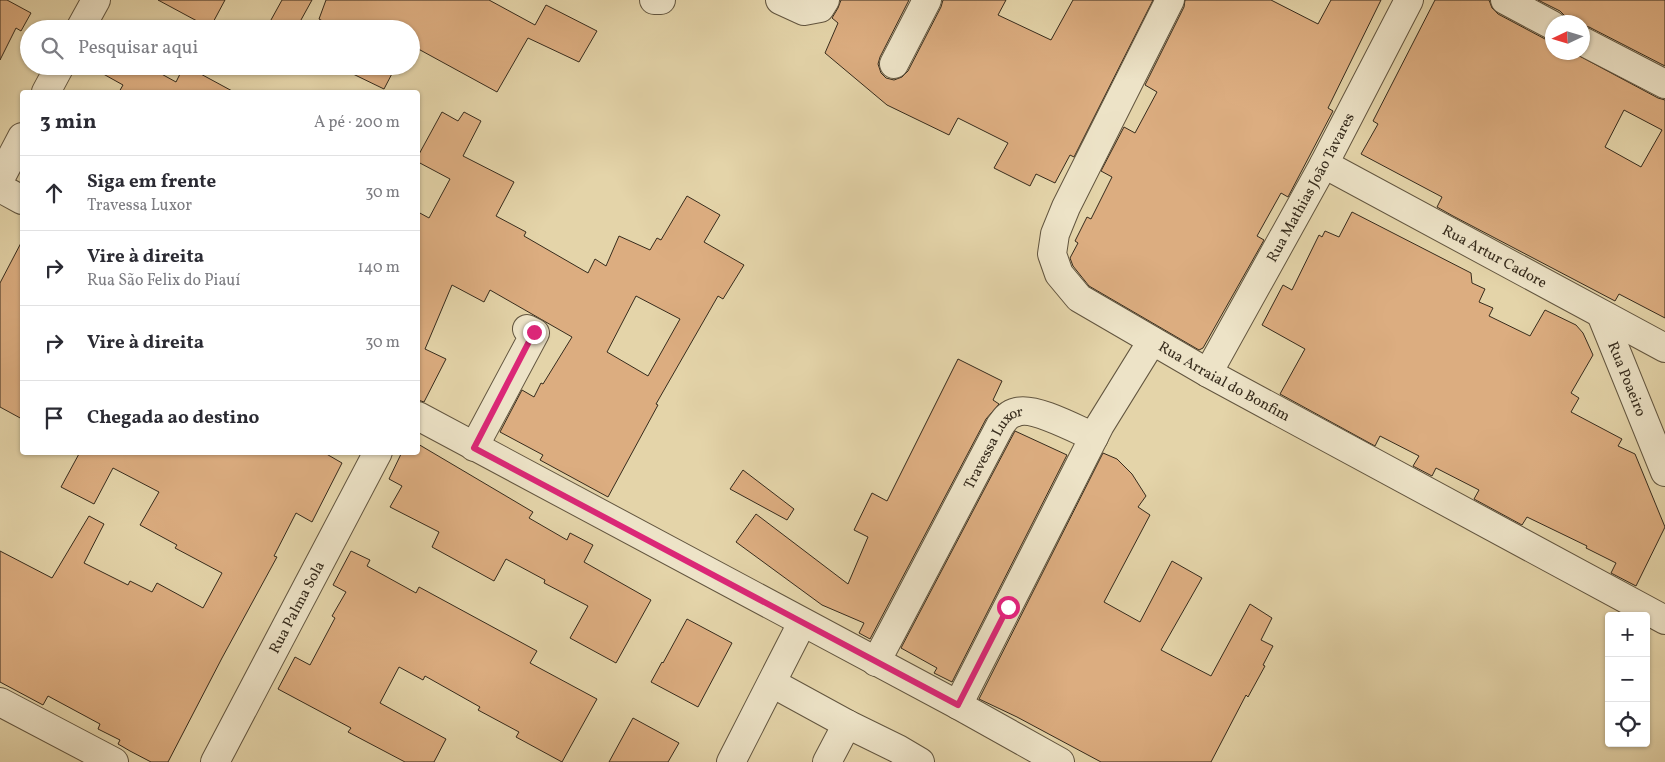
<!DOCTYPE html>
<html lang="pt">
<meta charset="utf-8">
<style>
body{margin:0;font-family:Vollkorn,serif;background:#f2f2f3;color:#2b2b33}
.controls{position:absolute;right:15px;bottom:15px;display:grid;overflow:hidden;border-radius:5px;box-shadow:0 1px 4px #0004}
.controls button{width:45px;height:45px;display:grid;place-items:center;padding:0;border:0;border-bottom:1px solid #e1e1e2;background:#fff;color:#2b2b33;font:25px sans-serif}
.compass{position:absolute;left:1545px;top:15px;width:45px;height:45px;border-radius:50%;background:#fff;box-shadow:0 1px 4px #0004;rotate:266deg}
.stop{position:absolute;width:15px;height:15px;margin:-11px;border:4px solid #db2777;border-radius:50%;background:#fff}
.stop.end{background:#db2777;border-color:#fff;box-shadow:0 1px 5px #0008}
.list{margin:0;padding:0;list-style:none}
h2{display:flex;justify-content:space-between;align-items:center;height:65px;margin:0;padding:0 20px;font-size:21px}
h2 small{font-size:16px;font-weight:400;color:#7c7c81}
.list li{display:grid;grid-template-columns:32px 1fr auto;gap:15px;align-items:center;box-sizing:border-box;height:75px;padding:0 20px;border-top:1px solid #e1e1e2}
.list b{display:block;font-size:19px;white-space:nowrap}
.list p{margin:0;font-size:16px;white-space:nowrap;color:#7c7c81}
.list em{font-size:16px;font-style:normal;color:#7c7c81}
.icon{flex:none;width:28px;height:28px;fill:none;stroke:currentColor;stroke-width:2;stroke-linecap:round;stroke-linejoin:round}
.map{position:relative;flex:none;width:1665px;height:762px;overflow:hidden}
.search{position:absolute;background:#fff;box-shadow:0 1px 4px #0004;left:20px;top:20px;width:400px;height:55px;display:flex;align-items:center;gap:12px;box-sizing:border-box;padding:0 18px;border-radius:28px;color:#7c7c81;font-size:19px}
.panel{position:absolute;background:#fff;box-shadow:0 1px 4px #0004;left:20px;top:90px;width:400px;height:365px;border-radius:5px}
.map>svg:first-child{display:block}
</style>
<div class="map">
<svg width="1665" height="762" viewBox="0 0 1665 762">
<rect width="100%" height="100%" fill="#e4d4a9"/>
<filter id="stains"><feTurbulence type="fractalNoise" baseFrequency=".004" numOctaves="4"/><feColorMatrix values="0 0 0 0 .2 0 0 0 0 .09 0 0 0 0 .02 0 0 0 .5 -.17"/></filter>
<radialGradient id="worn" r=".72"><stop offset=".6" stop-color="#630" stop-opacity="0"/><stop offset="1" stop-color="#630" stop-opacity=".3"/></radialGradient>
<path fill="#dcad80" stroke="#362b1c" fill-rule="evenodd" d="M0,0H7L31,13L21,31L16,28L0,60Z
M158,0H225L210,28Z
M282,0H312L296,29H266Z
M326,0H489L535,25L546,5L597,31L579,62L528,38L497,92L411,45V29H337L319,19Z
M841,0H909L880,57L878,64L881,73L886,78L894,80L902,77L908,71L941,7L943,0H1006L998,15L1051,40L1073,0H1153L1074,157L1070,155L1055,183L1036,174L1030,186L994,168L1008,143L958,118L949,135L887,105L825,53L838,23L832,18L838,8Z
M1185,0H1271L1318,24L1331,0H1381L1328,108L1333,111L1288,197L1281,193L1257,236L1264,240L1203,348L1199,350L1089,286L1073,266L1070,258L1078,243L1075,241L1087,217L1091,219L1112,177L1101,171L1124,127L1135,133L1157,92L1145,85L1184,7Z
M1435,0H1489L1492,8L1498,14L1545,39L1552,41V52H1572L1658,98L1665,100V318L1619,294L1615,301L1453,216L1437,207L1442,197L1361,154L1378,124L1373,121ZM1624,110L1662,130L1641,167L1605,147Z
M1538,0H1665V66L1589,27L1582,26V22H1567L1565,16L1560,11Z
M89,66H147L176,82L184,66H186L234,92H119L123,85Z
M358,66H396L384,89L353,74Z
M442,112L458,121L464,112L481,121L463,156L514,182L496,216L526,232L524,236L588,273L595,259L606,266L619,236L650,250L657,238L661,240L687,196L720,215L704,242L744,265L723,299L718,296L656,404L658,405L608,497L540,460L543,455L500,432L522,390L534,397L541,383L543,384L572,337L490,290L484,302L452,285L425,349L446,359L424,402L418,400V212L429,218L450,179L418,162V156ZM636,296L680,319L648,376L607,352Z
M1352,212L1471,273L1472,283L1485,289L1479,302L1493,308L1489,316L1530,336L1545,310L1576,325L1583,333L1593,355L1571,393L1579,398L1571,412L1622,439L1618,446L1635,454L1665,527L1636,586L1611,573L1616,563L1586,548L1587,546L1527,517L1522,525L1474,499L1479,490L1436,468L1432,476L1413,466L1419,456L1380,436L1375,446L1280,394L1305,349L1262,325L1283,285L1292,290L1319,235L1322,237L1325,231L1339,237Z
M22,241V419L0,407V283Z
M958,359L1002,381L993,400L999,404L986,419L870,639L859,633L864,623L822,605L736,542L756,514L848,584L868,537L854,530L872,493L887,501Z
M1015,431L1067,455L952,682L934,673L937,668L901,648Z
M418,444L533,512L529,518L567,540L570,533L593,545L584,562L651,600L616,663L570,638L588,606L544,583L545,580L506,559L494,581L432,547L439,532L390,507L402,486L389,479L402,452H418Z
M80,452H323L342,463L312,522L296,513L274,556L277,557L222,658L168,762H151L130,751L118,744L120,740L98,729L100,724L48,696L43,705L0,682V551L52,578L89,516L104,524L84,563L128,585L130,581L152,592L157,583L203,608L222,573L175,548L177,545L140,525L159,492L113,468L94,504L61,487Z
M1103,453L1117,459L1132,474L1146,496L1138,507L1150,515L1104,602L1140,622L1172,561L1202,578L1161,650L1211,676L1250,604L1272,618L1261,640L1273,646L1263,665L1265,666L1248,697L1246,695L1211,762H1101L1017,717L979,699Z
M743,470L794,509L787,520L730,489Z
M351,551L370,560L367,566L416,593L419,587L537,651L530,663L597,699L562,762L516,737L519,732L478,710L480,707L425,676L423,680L399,667L380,703L446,739L434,762H405L348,732L351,728L278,689L295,657L310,665L335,618L332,616L346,592L333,585Z
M687,619L732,643L698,707L651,682L662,662L663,663Z
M633,718L679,743L668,762H609Z"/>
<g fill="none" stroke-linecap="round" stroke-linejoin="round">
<defs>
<g id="minor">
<path d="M654,0H661"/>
<path d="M780,0L804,11L820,8L825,0"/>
<path id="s1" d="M1170,0L1066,207L1055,234L1052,254L1059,274L1079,298L1208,373L1665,620"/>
<path d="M1505,0L1552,25"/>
<path d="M80,29L96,0"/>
<path d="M1582,41L1665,84"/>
<path d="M894,64L927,0"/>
<path d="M46,92L60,66"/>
<path id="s2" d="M1324,164L1665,348"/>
<path d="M0,179L22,137"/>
<path d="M0,188L22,200"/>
<path id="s3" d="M1601,314L1665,472"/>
<path id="s4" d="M1208,373L1324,164L1409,0"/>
<path d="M418,416L958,705L1060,762"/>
<path d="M474,447L535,333L527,329"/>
<path id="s5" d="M876,662L1000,426C1005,419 1008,414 1017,412C1033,406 1078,430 1094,437"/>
<path d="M772,683L847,724L898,749L920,762"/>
<path d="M0,702L114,762"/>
<path d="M958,705L1100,425L1152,341"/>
<path id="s6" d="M215,762L378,452"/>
<path d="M731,762L802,623"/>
<path d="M827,762L847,724"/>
</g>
</defs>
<use href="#minor" stroke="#62553f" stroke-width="30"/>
<use href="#minor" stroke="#ede3c7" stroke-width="28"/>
</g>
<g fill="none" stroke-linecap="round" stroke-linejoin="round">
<path stroke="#db2777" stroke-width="6" d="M534,332L474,448L958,705L1008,607"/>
</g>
<g text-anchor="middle" stroke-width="5" stroke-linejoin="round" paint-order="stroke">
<g font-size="15" fill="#362b1c" stroke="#ede3c7">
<text dy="5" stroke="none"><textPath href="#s4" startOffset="212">Rua Mathias João Tavares</textPath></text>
<text dy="5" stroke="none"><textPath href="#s2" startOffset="194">Rua Artur Cadore</textPath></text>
<text dy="5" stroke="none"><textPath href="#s3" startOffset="70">Rua Poaeiro</textPath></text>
<text dy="5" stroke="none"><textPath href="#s1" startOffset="501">Rua Arraial do Bonfim</textPath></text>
<text dy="5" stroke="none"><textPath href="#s5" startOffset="246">Travessa Luxor</textPath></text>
<text dy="5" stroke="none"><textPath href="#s6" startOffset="175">Rua Palma Sola</textPath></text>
</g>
</g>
<rect width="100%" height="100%" filter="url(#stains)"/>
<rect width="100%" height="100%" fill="url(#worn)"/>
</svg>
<div class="controls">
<button>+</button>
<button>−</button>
<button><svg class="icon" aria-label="locate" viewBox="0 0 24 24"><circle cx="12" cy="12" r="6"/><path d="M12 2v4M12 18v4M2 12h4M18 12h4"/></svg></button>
</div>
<svg class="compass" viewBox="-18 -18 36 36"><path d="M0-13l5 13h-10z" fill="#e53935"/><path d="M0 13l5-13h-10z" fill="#7c7c81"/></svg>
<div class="stop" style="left:1008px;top:607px"></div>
<div class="stop end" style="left:534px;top:332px"></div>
<div class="search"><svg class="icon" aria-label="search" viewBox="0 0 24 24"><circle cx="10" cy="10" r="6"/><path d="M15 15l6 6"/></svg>Pesquisar aqui</div>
<section class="panel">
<h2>3 min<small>A pé · 200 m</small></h2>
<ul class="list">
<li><svg class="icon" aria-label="ahead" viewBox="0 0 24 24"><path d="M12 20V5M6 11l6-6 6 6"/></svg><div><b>Siga em frente</b><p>Travessa Luxor</p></div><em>30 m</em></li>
<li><svg class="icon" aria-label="right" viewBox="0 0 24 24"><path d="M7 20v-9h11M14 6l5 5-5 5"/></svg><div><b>Vire à direita</b><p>Rua São Felix do Piauí</p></div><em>140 m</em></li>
<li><svg class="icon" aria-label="right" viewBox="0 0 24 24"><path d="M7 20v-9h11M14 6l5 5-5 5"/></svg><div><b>Vire à direita</b></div><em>30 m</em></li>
<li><svg class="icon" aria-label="arrive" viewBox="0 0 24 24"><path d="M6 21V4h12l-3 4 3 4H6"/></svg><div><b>Chegada ao destino</b></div></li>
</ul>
</section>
</div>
